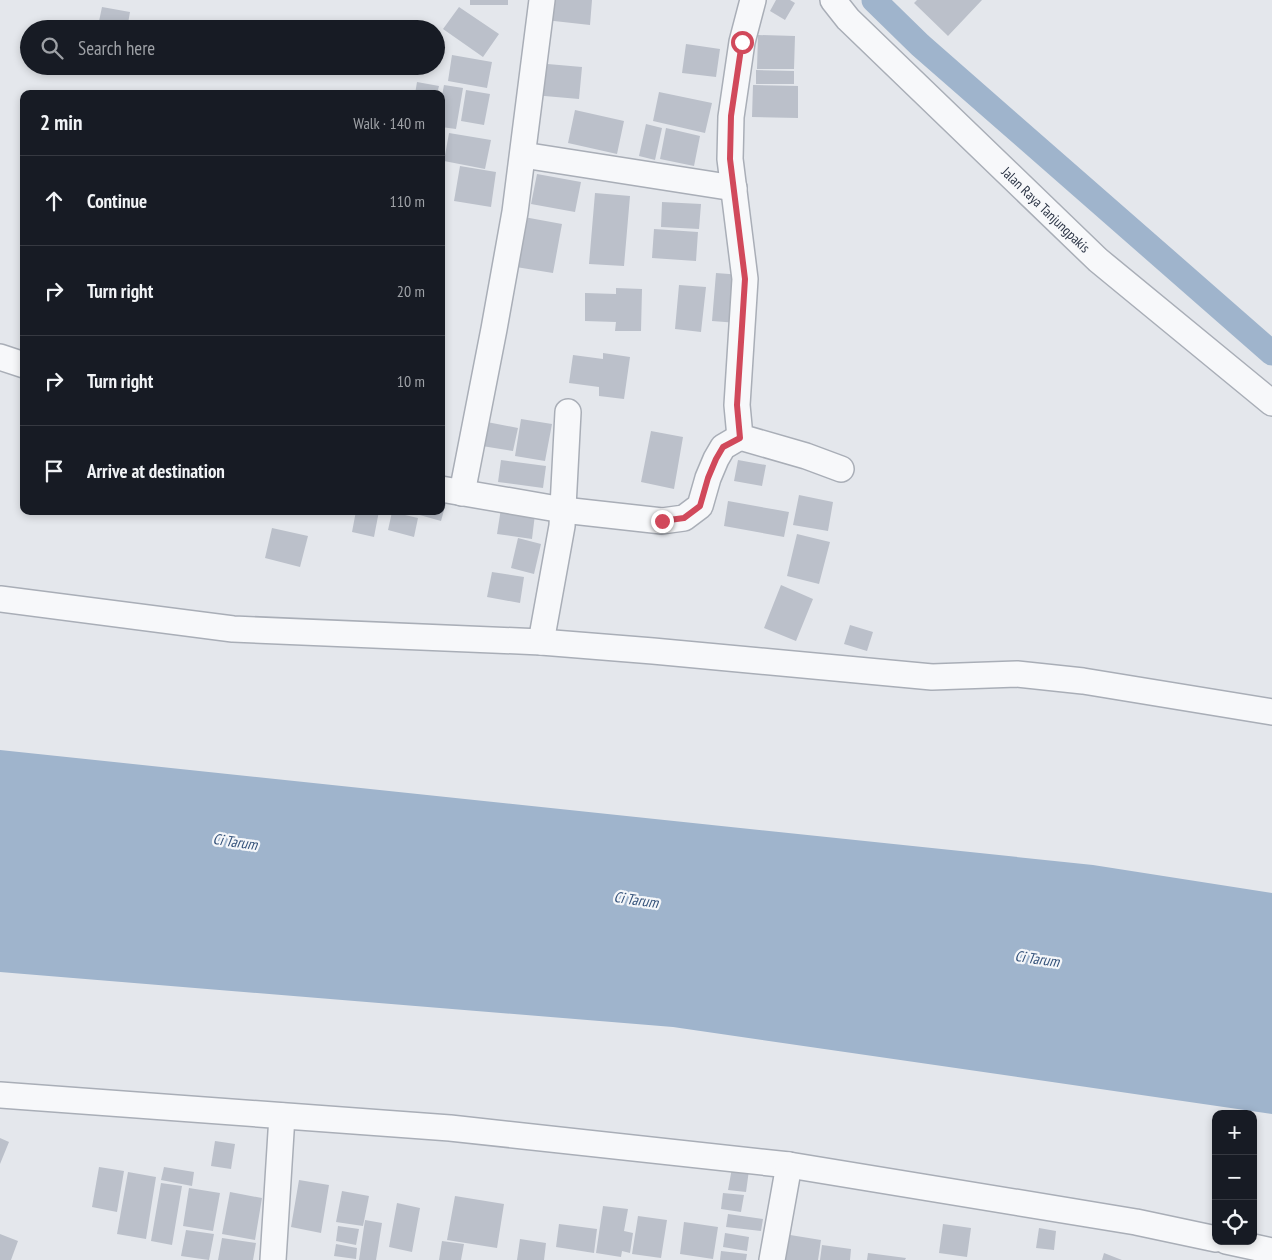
<!DOCTYPE html>
<meta charset="utf-8">
<style>
body{margin:0;font-family:"PT Sans Narrow",sans-serif;background:#242831;color:#f1f3f6}
.controls{position:absolute;right:15px;bottom:15px;display:grid;overflow:hidden;border-radius:10px;box-shadow:0 2px 8px #0003}
.controls button{width:45px;height:45px;display:grid;place-items:center;padding:0;border:0;border-bottom:1px solid #363941;background:#171b24;color:#f1f3f6;font:25px sans-serif}
.stop{position:absolute;width:15px;height:15px;margin:-11px;border:4px solid #d1495b;border-radius:50%;background:#fff}
.stop.end{background:#d1495b;border-color:#fff;box-shadow:0 1px 5px #0008}
.list{margin:0;padding:0;list-style:none}
h2{display:flex;justify-content:space-between;align-items:center;height:65px;margin:0;padding:0 20px;font-size:21px}
h2 small{font-size:16px;font-weight:400;color:#9ea1a6}
.list li{display:grid;grid-template-columns:32px 1fr auto;gap:15px;align-items:center;box-sizing:border-box;height:90px;padding:0 20px;border-top:1px solid #363941}
.list b{display:block;font-size:19px;white-space:nowrap}
.list em{font-size:16px;font-style:normal;color:#9ea1a6}
.icon{flex:none;width:28px;height:28px;fill:none;stroke:currentColor;stroke-width:2;stroke-linecap:round;stroke-linejoin:round}
.map{position:relative;flex:none;width:1272px;height:1260px;overflow:hidden}
.search{position:absolute;background:#171b24;box-shadow:0 2px 8px #0003;left:20px;top:20px;width:425px;height:55px;display:flex;align-items:center;gap:12px;box-sizing:border-box;padding:0 18px;border-radius:28px;color:#9ea1a6;font-size:19px}
.panel{position:absolute;background:#171b24;box-shadow:0 2px 8px #0003;left:20px;top:90px;width:425px;height:425px;border-radius:10px}
.map>svg:first-child{display:block}
</style>
<div class="map">
<svg width="1272" height="1260" viewBox="0 0 1272 1260">
<rect width="100%" height="100%" fill="#e4e7ec"/>
<path fill="#9fb4cc" d="M0,750L1093,865L1272,893V1114L673,1027L0,972Z"/>
<g fill="none" stroke-linecap="round" stroke-linejoin="round">
<path stroke="#9fb4cc" stroke-width="25" d="M874,0L920,45L1272,353"/>
</g>
<path fill="#bbc0ca" d="M470,0H508V5H470Z
M547,0H592L590,25L545,20Z
M776,0H790L795,3L785,20L770,11Z
M917,0H982L948,36L914,3Z
M102,7L130,12L127,29L98,26Z
M459,7L499,34L483,57L443,29Z
M758,35L795,36L794,69H757Z
M686,44L720,49L716,77L682,73Z
M452,55L492,62L487,88L448,81Z
M536,63L582,67L579,99L533,95Z
M756,70L794,71V84H756Z
M417,82L439,86L437,94H415Z
M444,85L463,88L456,129L441,127V101Z
M753,85L798,86V118L752,117Z
M466,90L490,94L484,125L461,121Z
M659,92L712,103L705,133L653,121Z
M575,110L624,121L617,154L568,143Z
M646,124L662,128L655,160L639,156Z
M666,128L700,136L694,166L660,159Z
M449,133L491,140L485,169L444,161Z
M460,166L496,172L491,207L454,201Z
M537,174L581,182L575,212L531,204Z
M595,193L630,196L624,266L589,264Z
M662,202L701,204L699,229L661,227Z
M524,217L562,224L553,273L516,267Z
M654,229L698,232L696,261L652,258Z
M716,273L742,275L738,323L712,321Z
M679,285L706,287L701,332L675,329Z
M616,288L642,289L641,331H615L616,322L585,321V293L616,294Z
M603,353L630,357L624,399L599,396V387L569,383L573,355L603,359Z
M521,419L552,424L545,461L515,456Z
M487,422L518,428L513,451L482,446Z
M651,431L683,437L674,489L641,482Z
M501,460L546,466L543,488L498,482Z
M738,460L766,465L762,486L734,481Z
M441,494L448,496L441,521L409,512L441,511Z
M799,495L833,502L828,531L793,525Z
M728,501L789,512L784,537L724,526Z
M502,502L536,506L532,539L497,534Z
M356,511H379L374,537L352,532Z
M392,512L418,518L414,537L388,530Z
M272,528L308,536L300,567L265,558Z
M797,534L830,542L819,584L787,576Z
M518,538L541,544L534,574L511,568Z
M492,572L524,577L520,603L487,597Z
M781,585L813,599L796,641L764,628Z
M850,625L873,632L867,651L844,644Z
M0,1138L9,1142L0,1164Z
M215,1141L235,1144L231,1169L211,1166Z
M99,1167L124,1171L117,1212L92,1207Z
M164,1167L194,1172L192,1186L161,1180Z
M732,1168L749,1170L746,1192L728,1190Z
M128,1172L156,1177L146,1239L117,1234Z
M299,1180L329,1185L321,1233L291,1227Z
M161,1183L182,1186L172,1245L151,1241Z
M189,1188L220,1193L213,1231L183,1226Z
M342,1191L369,1196L363,1226L336,1222Z
M230,1192L262,1198L255,1240L222,1234Z
M723,1193L744,1195L741,1212L721,1209Z
M455,1196L504,1204L497,1248L447,1240Z
M397,1203L420,1208L412,1252L389,1247Z
M603,1206L628,1209L624,1231L633,1233L630,1253L622,1251L621,1257L596,1253Z
M728,1214L763,1219L761,1231L726,1227Z
M638,1216L667,1220L661,1258L632,1254Z
M365,1220L382,1223L376,1260H359Z
M684,1222L718,1227L713,1259L680,1254Z
M559,1224L597,1229L594,1253L556,1247Z
M943,1224L971,1228L967,1257L939,1253Z
M338,1226L359,1229L356,1245L336,1241Z
M1039,1228L1056,1231L1054,1250L1036,1248Z
M186,1230L214,1234L209,1260L181,1256Z
M725,1233L749,1237L747,1251L723,1247Z
M0,1234L18,1241L11,1260H0Z
M784,1234L821,1240L818,1260H780Z
M222,1238L256,1243L253,1260H218Z
M520,1239L546,1243L544,1260H517Z
M442,1241L464,1244L461,1260H439Z
M336,1244L357,1248L356,1259L334,1256Z
M822,1245L851,1249L850,1260H820Z
M721,1251L747,1254L746,1260H720Z
M868,1253L906,1258L905,1260H867Z
M1104,1253L1122,1260H1102Z"/>
<g fill="none" stroke-linecap="round" stroke-linejoin="round">
<defs>
<g id="minor">
<path d="M753,0L742,42L731,117L730,159L745,279L737,405L740,437L806,456L841,469"/>
<path id="s1" d="M833,0L848,19L1098,260L1272,403"/>
<path d="M523,155L734,188"/>
<path d="M0,357L24,365"/>
<path d="M441,489L563,510L662,521L684,518L700,506L708,478L716,459L723,447L740,437"/>
<path d="M462,493L494,329L515,212L542,0"/>
<path d="M0,599L233,629L541,642L653,651L932,677L1017,674L1083,681L1272,712"/>
<path d="M541,642L562,526L568,412"/>
<path d="M0,1095L450,1128L789,1165L1136,1222L1216,1239"/>
<path d="M1226,1241L1272,1251"/>
<path d="M273,1260L282,1116"/>
<path d="M772,1260L789,1165"/>
</g>
</defs>
<use href="#minor" stroke="#a9aeb7" stroke-width="28"/>
<use href="#minor" stroke="#f7f8fa" stroke-width="25"/>
</g>
<g fill="none" stroke-linecap="round" stroke-linejoin="round">
<path stroke="#d1495b" stroke-width="6" d="M662,521L684,518L700,506L708,478L716,459L723,447L740,438L737,405L745,279L730,159L731,116L742,42"/>
</g>
<g text-anchor="middle" stroke-width="4.5" stroke-linejoin="round" paint-order="stroke">
<g font-size="14" fill="#2b3445" stroke="#f4f6f9">
<text dy="5" stroke="none"><textPath href="#s1" startOffset="299">Jalan Raya Tanjungpakis</textPath></text>
</g>
<g font-size="15" font-style="italic" fill="#34527a" stroke="#f4f6f9">
<text transform="translate(235 842) rotate(8)" y="5">Ci Tarum</text>
<text transform="translate(636 900) rotate(8)" y="5">Ci Tarum</text>
<text transform="translate(1037 959) rotate(8)" y="5">Ci Tarum</text>
</g>
</g>
</svg>
<div class="controls">
<button>+</button>
<button>−</button>
<button><svg class="icon" aria-label="locate" viewBox="0 0 24 24"><circle cx="12" cy="12" r="6"/><path d="M12 2v4M12 18v4M2 12h4M18 12h4"/></svg></button>
</div>
<div class="stop" style="left:742px;top:42px"></div>
<div class="stop end" style="left:662px;top:521px"></div>
<div class="search"><svg class="icon" aria-label="search" viewBox="0 0 24 24"><circle cx="10" cy="10" r="6"/><path d="M15 15l6 6"/></svg>Search here</div>
<section class="panel">
<h2>2 min<small>Walk · 140 m</small></h2>
<ul class="list">
<li><svg class="icon" aria-label="ahead" viewBox="0 0 24 24"><path d="M12 20V5M6 11l6-6 6 6"/></svg><div><b>Continue</b></div><em>110 m</em></li>
<li><svg class="icon" aria-label="right" viewBox="0 0 24 24"><path d="M7 20v-9h11M14 6l5 5-5 5"/></svg><div><b>Turn right</b></div><em>20 m</em></li>
<li><svg class="icon" aria-label="right" viewBox="0 0 24 24"><path d="M7 20v-9h11M14 6l5 5-5 5"/></svg><div><b>Turn right</b></div><em>10 m</em></li>
<li><svg class="icon" aria-label="arrive" viewBox="0 0 24 24"><path d="M6 21V4h12l-3 4 3 4H6"/></svg><div><b>Arrive at destination</b></div></li>
</ul>
</section>
</div>
